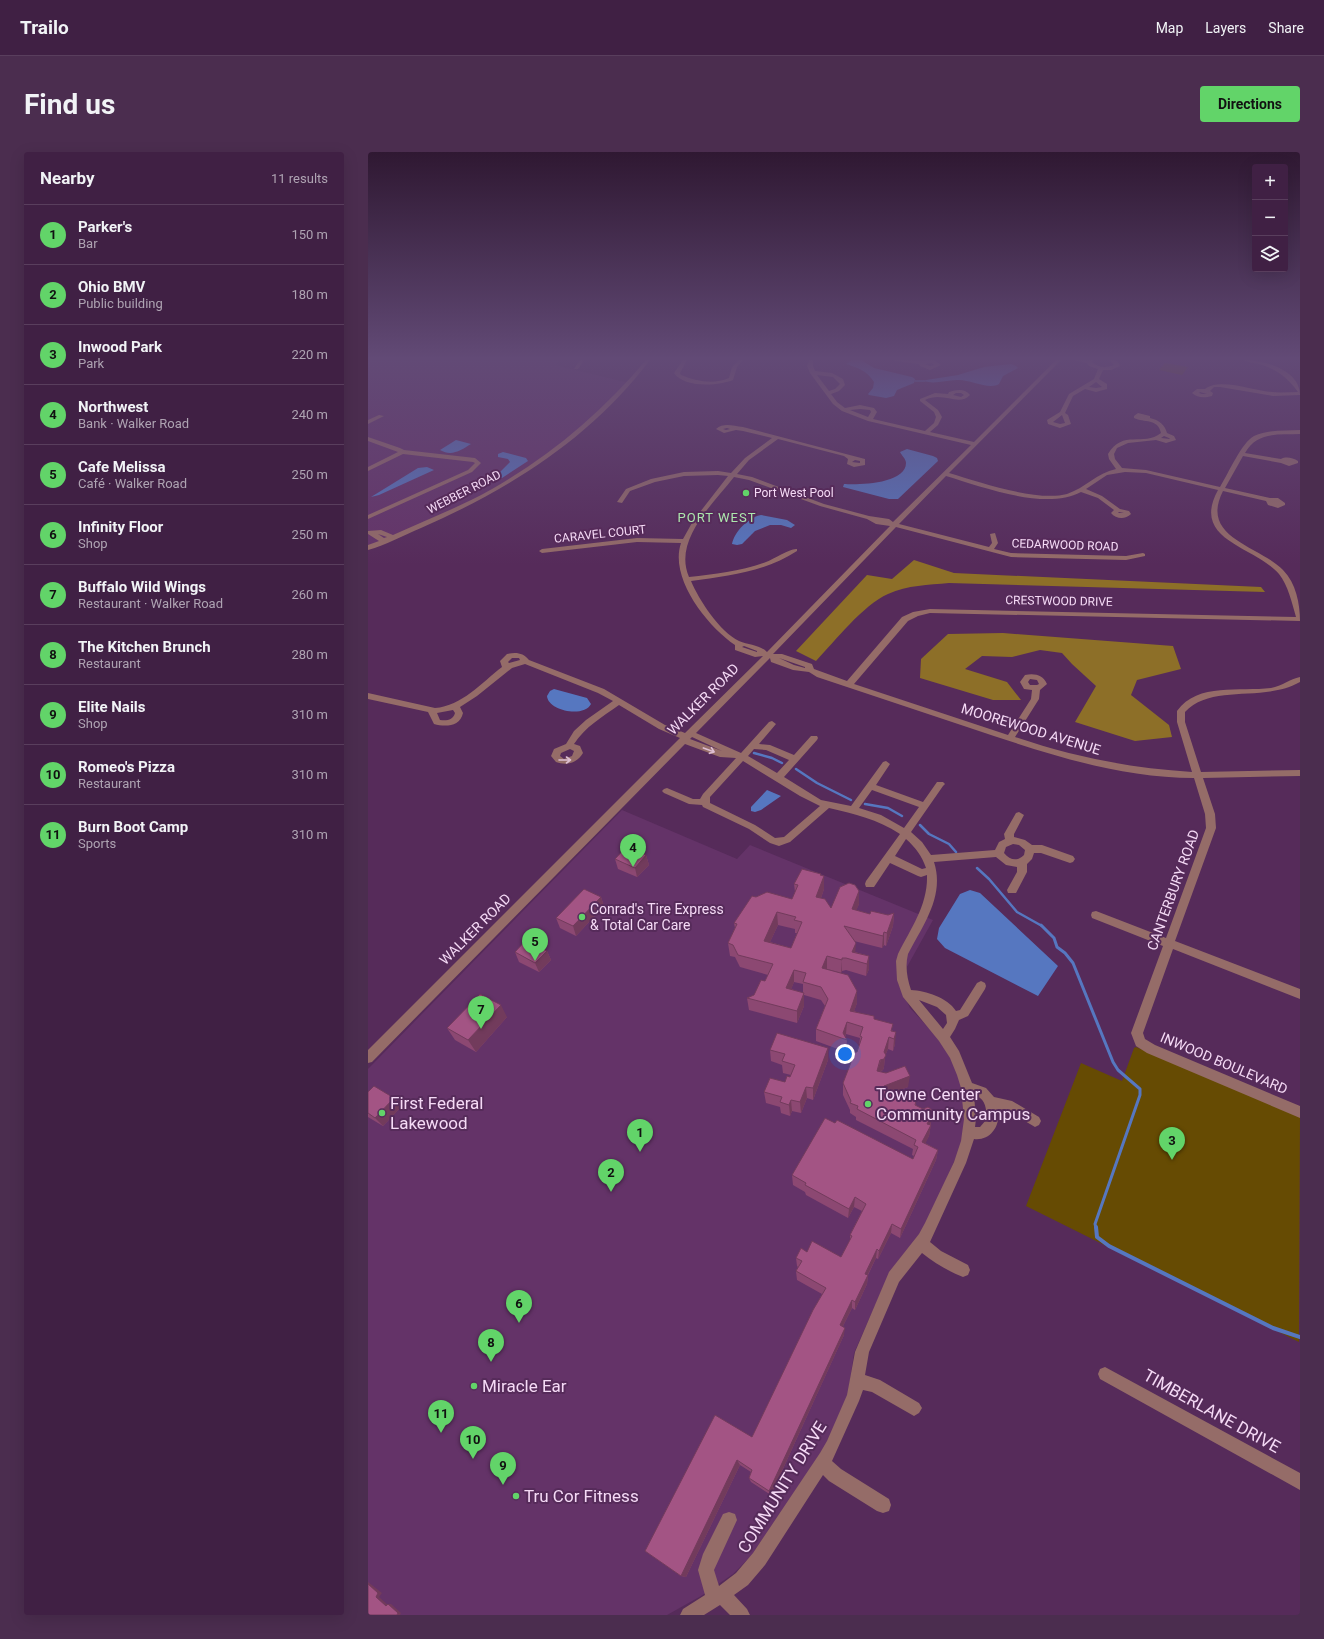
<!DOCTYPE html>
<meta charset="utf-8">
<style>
body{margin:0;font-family:Roboto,sans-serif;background:#4b2d4f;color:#f1f3f6}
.controls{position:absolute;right:12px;top:12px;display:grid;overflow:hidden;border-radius:4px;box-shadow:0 4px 16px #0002}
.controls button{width:36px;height:36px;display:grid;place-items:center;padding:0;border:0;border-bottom:1px solid #593e5d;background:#402044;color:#f1f3f6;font:20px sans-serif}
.you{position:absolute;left:477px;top:902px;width:14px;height:14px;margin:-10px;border:3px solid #fff;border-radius:50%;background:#1a73e8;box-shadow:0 0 0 6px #1a73e833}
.badge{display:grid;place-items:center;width:26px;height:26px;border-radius:50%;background:#62d469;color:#111;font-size:13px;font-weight:700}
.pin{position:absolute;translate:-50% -33px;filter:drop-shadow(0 1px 2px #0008)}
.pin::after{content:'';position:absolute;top:21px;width:14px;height:12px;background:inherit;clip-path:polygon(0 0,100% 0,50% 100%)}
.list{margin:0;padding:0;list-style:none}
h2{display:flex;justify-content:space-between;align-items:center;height:52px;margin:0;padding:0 16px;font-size:17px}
h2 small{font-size:13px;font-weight:400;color:#aea3b2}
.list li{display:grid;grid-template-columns:26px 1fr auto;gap:12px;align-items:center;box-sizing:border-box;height:60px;padding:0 16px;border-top:1px solid #593e5d}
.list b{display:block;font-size:15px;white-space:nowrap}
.list p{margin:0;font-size:13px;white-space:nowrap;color:#aea3b2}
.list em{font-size:13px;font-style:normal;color:#aea3b2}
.icon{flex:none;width:22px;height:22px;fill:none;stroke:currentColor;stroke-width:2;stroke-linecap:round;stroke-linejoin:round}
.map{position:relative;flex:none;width:932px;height:1463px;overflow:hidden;border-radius:4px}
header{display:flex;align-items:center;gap:24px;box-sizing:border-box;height:56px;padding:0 20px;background:#402044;border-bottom:1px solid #593e5d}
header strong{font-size:19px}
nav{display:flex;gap:22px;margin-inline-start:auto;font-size:14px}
.intro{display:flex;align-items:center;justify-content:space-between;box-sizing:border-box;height:96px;padding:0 24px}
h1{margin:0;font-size:28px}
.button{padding:10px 18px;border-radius:4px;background:#62d469;color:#111;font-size:14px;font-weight:700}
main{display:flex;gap:24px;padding:0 24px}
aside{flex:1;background:#402044;border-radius:4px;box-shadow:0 4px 16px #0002}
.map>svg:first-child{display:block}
</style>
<header>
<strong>Trailo</strong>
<nav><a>Map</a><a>Layers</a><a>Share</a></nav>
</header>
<div class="intro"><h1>Find us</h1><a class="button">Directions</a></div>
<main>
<aside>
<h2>Nearby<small>11 results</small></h2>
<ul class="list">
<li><span class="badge">1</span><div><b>Parker's</b><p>Bar</p></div><em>150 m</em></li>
<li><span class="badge">2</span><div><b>Ohio BMV</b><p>Public building</p></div><em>180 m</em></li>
<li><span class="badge">3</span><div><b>Inwood Park</b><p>Park</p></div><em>220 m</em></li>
<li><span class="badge">4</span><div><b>Northwest</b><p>Bank · Walker Road</p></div><em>240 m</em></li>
<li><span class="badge">5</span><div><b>Cafe Melissa</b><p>Café · Walker Road</p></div><em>250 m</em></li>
<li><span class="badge">6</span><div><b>Infinity Floor</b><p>Shop</p></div><em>250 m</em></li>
<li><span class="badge">7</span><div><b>Buffalo Wild Wings</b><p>Restaurant · Walker Road</p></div><em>260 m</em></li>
<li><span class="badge">8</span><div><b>The Kitchen Brunch</b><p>Restaurant</p></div><em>280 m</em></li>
<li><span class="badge">9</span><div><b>Elite Nails</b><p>Shop</p></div><em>310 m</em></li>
<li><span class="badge">10</span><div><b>Romeo's Pizza</b><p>Restaurant</p></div><em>310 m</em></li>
<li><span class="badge">11</span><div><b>Burn Boot Camp</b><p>Sports</p></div><em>310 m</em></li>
</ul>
</aside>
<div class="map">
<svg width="932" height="1463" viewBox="0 0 932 1463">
<rect width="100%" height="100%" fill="#562b5a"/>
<path fill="#643368" d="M0,208H192L187,213L261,231L203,285L149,323L105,349L0,395Z
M254,658L369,707L382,693L565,768L530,831L542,856L571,887L591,921L598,965L592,996L556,1078L530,1109L521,1122L486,1201L480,1242L458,1293L383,1404L365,1422L333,1444L299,1463H0V917Z"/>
<path fill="#664b03" d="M797,211L820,215L814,223L791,218Z
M768,895L932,963L931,1190L658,1054L713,911L754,929L766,896Z"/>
<path fill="#8d6f28" d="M546,408L586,421L893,435L897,440L581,431C560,433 540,433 520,442C495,453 467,489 448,509L428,499L499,423L524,427Z
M635,481L805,494L813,517L769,528L763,543L801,573L804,585L767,589L707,570L728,534L704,512L694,501L672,498L644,505L614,504L597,517L639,530L653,548H625L552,526L553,507L580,482Z"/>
<path fill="#5677c0" d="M484,208H493L506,216L544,225L547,227L546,231L529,238L526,244L518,246L501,243L500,242L505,236L506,230C499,219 491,216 478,212Z
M643,212L648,214L650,216L635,224L631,232C621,238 603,228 591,228C581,227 566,233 557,229L558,228L590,223L616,215Z
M88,288L103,292C93,298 84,305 72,298Z
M539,297L565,304L569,306L570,309L530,347H521L475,335L476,332C490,333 538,332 538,311C538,307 534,304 532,300Z
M135,300L158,306L160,309L134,326H127L128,324L142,310L140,307L130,305V302Z
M59,315L66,318L11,343L3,345L50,316Z
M393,363L419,368L427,373L423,376L413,373H402L387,379L374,392L369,393L364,392C366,380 381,365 393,363Z
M186,537L219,546L223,552C216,566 180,559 179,544L182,539Z
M399,638L413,644L393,658L387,660L383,659V655Z
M602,738L612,741L690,814L670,844L577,796L569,787L571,776L592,742Z"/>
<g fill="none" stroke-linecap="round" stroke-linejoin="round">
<path stroke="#5677c0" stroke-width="1.5" d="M547,229H557"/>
<path stroke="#5677c0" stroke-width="2.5" d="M386,601L404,606L414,611
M428,617L449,631L483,648
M497,652L520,656L534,664
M552,673L561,682L581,692L588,700
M609,716L621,727L649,760L674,774"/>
<path stroke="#5677c0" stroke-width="3" d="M673,773L686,786L689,795L697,801L705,811L745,910L750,918L772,937V943L727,1072L728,1076"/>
<path stroke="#5677c0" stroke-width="4" d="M728,1075L729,1085L741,1094L905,1176L932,1185"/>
<path fill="#956c68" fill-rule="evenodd" d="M212,208H216L210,217H206Z
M278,208H282C223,286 142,337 53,376C36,383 18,393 0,398V393L11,389L0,382V379L13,378L25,383C58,368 92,355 124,337C184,303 234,260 278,208ZM10,382L19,385L16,386Z
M315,208H319L312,221L313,223C328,229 345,233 361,226L364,215L371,208H375L369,215L365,228C350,234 316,236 306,221Z
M441,208H445V214L447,219L464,221L475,227L477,233L471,239L463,242L469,250L477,256L492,253L506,256L509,260L505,267L557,279L566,271L568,265L566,260L552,249V247L567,241L580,242L581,240C589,238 596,236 602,243C591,255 575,239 557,248L570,258L574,265L570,273L562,280L606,290L688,208H693L581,321C611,330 669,350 699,342C717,336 729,321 748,317L741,307L740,302C755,277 775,295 793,281C790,266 776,271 766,266V264L770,261L782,264V266C791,268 797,273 799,281L806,284L808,288L798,291L788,288L760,291L749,296L746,302L747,307L754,316L778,318L852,335C860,322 874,290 886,284C900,277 917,279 932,278V282C911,283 889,279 877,301L913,307C918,304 925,306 930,309V311L921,314L913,311L875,304L857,336L902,346H910L917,351V353L910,356L900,353L898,349L855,339C831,386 891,393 915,418C928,431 932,452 932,469L562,461L550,464L540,469L486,532L640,583L663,547L664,538L656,537L652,530L657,523C667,521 675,523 679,532L672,538L671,547L647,585C706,605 762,616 824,620L809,570V559C830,530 872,540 903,536C914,534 922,527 932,525V530C895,551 844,531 817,560V570L833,620L932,618V624L835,626L847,662L848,676L807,789L932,837V847L805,797L775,881L777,887L787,893L932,954V966L779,901L768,894L763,881L795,794L724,766L723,763L724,760L728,759L798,786L838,676L837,662L826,626C749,626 674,600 602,576C551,559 500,542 449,525L441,520L425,518L403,510L402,506L328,581L373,601L401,570L404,569L408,572L391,592L402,593L426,603L443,584H449L450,586L449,588L416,625L453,648L483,654L515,610L518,609L522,612L508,633L555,650L569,630H575L577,632L575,634L543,680L554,690L563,703L627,698L631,690L637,687L636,682L648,661L651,660L656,663L646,682V685L657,688L664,693H674L705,704L707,707L705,710L702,711L673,701H666L664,707L659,712V720L648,741H640L639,738L649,720V715L638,713L628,705L566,710C577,744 555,773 540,802C537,814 539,826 543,838C558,839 579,845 588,859L592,858L609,831L613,829L617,831L618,834L617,837L600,864L591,868L587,877L582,885L591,899L604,931L618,936L626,945L644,949L671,965L673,969L671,973L667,975L638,958L630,957C633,973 623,989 606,987L598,1011L562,1090L573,1099L600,1113L602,1118L600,1123L595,1125C580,1119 566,1111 554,1101L531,1130L501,1200L497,1223L512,1228L551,1251L554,1256L551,1261L546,1264L504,1240L495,1238L491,1249L464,1309L473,1317L521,1347L523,1353L521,1359L515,1361L509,1359L461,1329L455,1323L397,1413L380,1433L366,1443L379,1457L382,1463H362L352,1453L336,1463H312L315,1457L337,1443L330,1418L335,1402L355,1362L361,1360L367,1362L369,1368L346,1418L351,1434L368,1421L385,1401L452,1301L459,1289L479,1243L487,1200L521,1120L551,1082L557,1071L586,1010L593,989L596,967L593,936L589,923L582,906L571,889L535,845L529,828L528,809L530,802C543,776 560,753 559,723L553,725L550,724L522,711L506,735H498L497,732L498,729L532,682C509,667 487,662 461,656L422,690L411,694L402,691L381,677L335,655L334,653L321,652L296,641L294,639L296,637L299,636L325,647H332L335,642L368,606L352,605L317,592L4,910L0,911V898L312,586L291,577L251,553C234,565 217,575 206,592L212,594L215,601C209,611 199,614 188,610L183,604L186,597L198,592L206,579L218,568L245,549L230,541L157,512L144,516L109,544L92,555L95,561C92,575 77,575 66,572L60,560L0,547V541L67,556C94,554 113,531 134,515L132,509L139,502C149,500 155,501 161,508L236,537L297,573L317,581L395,504L387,505L367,498V493C339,474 301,426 313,391L269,390L174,401L171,399L174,397L269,386L315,387L325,369L360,324L350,323L316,324L287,330L262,339L254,351L249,350L258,337L283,327L316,320L350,319L363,321L377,306L404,286L375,279L368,278L356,281L348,277C356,270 365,274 375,275L497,307V313L486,315L479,312L480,307L476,304L410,287L381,308L369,322L384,325L456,352L501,364L521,367L525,370L603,293L500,269L474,259L465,252L442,221L439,214ZM449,223L465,225L472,232L467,237L461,239ZM588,241H593L596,243L593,245L585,243ZM492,257L502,258L503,260L500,265L482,258ZM359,276L362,277L358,278L355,277ZM796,284L801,286L802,287L793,286ZM487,308L492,309V311L484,310ZM757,320L778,321L850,338C822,389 887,394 911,422C920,433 924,451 928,465L562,457L545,460L534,465L479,529L446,517L444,512L414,502H405L528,375L643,405L758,408L777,404V402L775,401L758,404L643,401L626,397L630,391L627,381L622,382L624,391L621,395L531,372L578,324C615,335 677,359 713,340L730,346L746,358L743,361C748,367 757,368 763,362L761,359L752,357L734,344L718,337L739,323ZM366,325L381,328L452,354L499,367L508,372L522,374L399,500C392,493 381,493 371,489C352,480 331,448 323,429C360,424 397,420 429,399V397C422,396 406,407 398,410C373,419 347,422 321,425C305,388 345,352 366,325ZM751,360L756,361H750ZM376,494L389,499V500L374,495ZM144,506H151L152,508L141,511L140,510ZM411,506L437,515V516L426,513ZM662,527L669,528L671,532L669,533H662L660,530ZM85,558L87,561C85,568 79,569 72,568L69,561ZM324,585L354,599L322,587ZM202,597L206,599L204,604L196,607L192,604L193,601ZM386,597L398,598L421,608L409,621L380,604ZM375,609L432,644L452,654L416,685L407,686L387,673L342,651V645ZM504,638L551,655L536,676L513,663L491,656ZM538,687C548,696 554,704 558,716L554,717L527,704ZM645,692L651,693L657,698L656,703C649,710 642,708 636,701L638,695ZM551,848L569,855L578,863L579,871L575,877ZM606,943C618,946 619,958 618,968L612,975H607L608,967Z
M526,208C539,208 552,209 566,208L573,213L562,218L552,214L551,212L528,209ZM564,211L566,213L562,214L557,212Z
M705,208H725L724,210C730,216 738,216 746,213L741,208C746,207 750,208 752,214L743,218H735L731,227L739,232V237L728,240L717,237L705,244L697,261L700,263L703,272L692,276L680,272L679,268L692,260L701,242L726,227L730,217L721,214L719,211ZM728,230L734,235L728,236L721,235ZM694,263L697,271L692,272L685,270Z
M876,208C896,208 932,218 932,243L905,244L852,235H846L842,239L845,241L844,244C836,246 830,246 824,241L829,237H837C852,225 886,239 904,240C912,241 921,240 930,240C919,225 908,217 891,212C886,211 879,210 876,208ZM832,240L839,242H834L831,241Z
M11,263L16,264L0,272V268Z
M0,285L32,296L36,298L107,306L113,311L104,320L0,367V363L100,318L107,311L105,310L35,302L0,319V315L30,300L0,289Z
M737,1215L932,1321V1338L732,1227L730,1222L732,1217Z"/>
</g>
<path fill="#8c4872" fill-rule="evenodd" d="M278,703L281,713L269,725L250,717L247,707Z
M453,722L456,737L453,746L463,756L491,739V752L488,758L502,762L520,763L526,761L525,774L518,794L516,793L514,796L486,789L487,800L501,804V817L498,824L478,818L474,819L473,821L459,817L489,839V851L486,859L506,867L525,879L527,892L525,899L520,897L517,904L516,915L515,918L512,920L540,935L524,941L531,945L548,949V953L563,971L561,984L557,991L570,998L568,1008L532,1086L523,1081L510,1107L508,1106L500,1123L499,1132L487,1158L484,1156L475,1174L476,1183L403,1343L383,1330L381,1326L383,1320L372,1313L318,1425L313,1424L277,1399L384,1285L454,1142L429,1128L428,1119L430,1115L429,1114L428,1106L439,1100L473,1105L482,1088V1083L494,1059L486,1055L480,1066L438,1043L437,1040L425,1033L424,1023L545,1007L546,1004L544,1003L545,997L488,968V965L482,961V958L475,943V931L489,900L491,894L492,886L478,882L477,885L479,888L478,900L448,889V877L457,854L453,848L436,843V854L429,871L381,858L379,846L386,843L397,829L400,823L372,815L367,805L362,804L360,791L367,776L366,771L388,745L424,747L427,740L426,732ZM410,773L427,777V781H429L423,796L402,790ZM426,830L435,832V841L423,837Z
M233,745L236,754L208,784L192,776L188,766Z
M179,799L183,808L171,820L151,810L147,800Z
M139,865L108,900L87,888L79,876Z
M402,898L460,908L445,948L439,946L433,961L424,959L422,964L413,961L412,955L398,951L396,940L417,930L422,925L423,923L415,921L414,913L403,909Z
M0,940L26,946L34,954L15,974L0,965Z"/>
<path fill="#723b5c" d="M278,703L281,713L269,725L267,716Z
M453,722V732L456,724V737L449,758L448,745Z
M491,739V752L484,770V757Z
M233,745L236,754L208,784L205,774Z
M409,760L410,773L397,801L396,789Z
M526,761L525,774L518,794L519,781Z
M516,780V793L514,796L515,784Z
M488,791L487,804L484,800Z
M179,799L183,808L171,820L167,811Z
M459,804V817L454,828V816Z
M501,804V817L498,824L499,812Z
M474,806V819L473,821L474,808Z
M426,818V830L419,848L418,836Z
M489,839V851L482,871V859Z
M436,841V854L429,871V859Z
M133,853L139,865L108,900L100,888Z
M479,870L478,882L476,887L475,881Z
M528,880L527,892L525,899L526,887Z
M521,885L520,897L517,904L516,915L515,918L511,920L509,919Z
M460,896V908L445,948V936Z
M542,924L540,935L519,943L516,934Z
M438,935L439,946L433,961L432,950Z
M26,946L34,954L15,974L7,966Z
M423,948L424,959L422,964L421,953Z
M565,960L563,971L557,982L559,972Z
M563,973L561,984L553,1001L554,990Z
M570,998L568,1008L532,1086L533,1077Z
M487,1045L486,1055L480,1066L481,1057Z
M524,1072L523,1081L510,1107L511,1099Z
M509,1097L508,1106L496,1130L497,1122Z
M500,1123L499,1132L487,1158V1150Z
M484,1148V1156L472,1180V1173Z
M477,1176L476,1183L403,1343L401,1339Z
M369,1308L372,1313L318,1425L313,1424Z
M0,1430L14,1441L11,1445L21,1454H18L8,1445L0,1432Z
M20,1452H23L33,1461L32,1463H29Z"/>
<path fill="#a35484" stroke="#723b5c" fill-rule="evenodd" d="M259,694L278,703L267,716L247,707Z
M434,717L453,722L452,723L456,724L448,745L457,747L463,756L472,735L481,731L487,733L491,739L484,757L502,762L503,759L520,763L526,761L519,781L516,780L515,784L476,774L488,791L484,800L501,804L499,812L478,806H474V808L459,804L454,816L480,823L489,839L482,859L506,864V867L525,872L523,879L528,880L526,887L521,885L516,900L518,903L516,907L512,908L509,919L518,921L537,914L542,924L516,934L520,936L518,939L531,945L533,942L548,949L547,953L555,957L560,955L563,957L565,960L559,972L563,973L554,990L570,998L533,1077L524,1072L511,1099L509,1097L497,1122L500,1123L487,1150L484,1148L472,1173L477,1176L401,1339L381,1326L384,1318L369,1308L313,1424L277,1399L347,1263L384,1285L445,1158L458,1136L428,1119L434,1109L428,1106L433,1096L439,1100L444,1089L473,1105L484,1084L482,1083L498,1052L487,1045L481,1057L437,1033L438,1031L424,1023L457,966L467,971L469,968L545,1007L550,995L546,993L548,988L489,957L490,954L482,951L483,949L475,931L487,900H489L494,885L492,884L495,875L479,870L475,881L479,888L448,877L460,847L453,835L435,830L438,821L426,818L418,836L436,841L429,859L379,846L386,843L393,828L397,829L405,812L370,803L365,793L360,791L369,772L366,771L384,744L388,745L399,740L424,747L430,733L426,732ZM409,760L428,765L426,768L434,770L423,796L396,789Z
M216,737L233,745L205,774L188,766Z
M158,788L179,799L167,811L147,800Z
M112,842L133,853L100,888L79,876Z
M409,881L460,896L445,936L438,935L432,950L423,948L421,953L412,950L414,945L396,940L402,926L417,930L419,924L422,925L427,913L414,909L417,902L402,898Z
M6,934L26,946L7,966L0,961V940Z
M0,1432L10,1441L8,1445L18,1454L20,1452L30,1461L29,1463H0Z"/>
<defs><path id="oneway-shaft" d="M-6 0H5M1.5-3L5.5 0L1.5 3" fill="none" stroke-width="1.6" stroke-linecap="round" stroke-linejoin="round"/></defs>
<g stroke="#ddbed2">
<use href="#oneway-shaft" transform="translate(341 598) rotate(20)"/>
<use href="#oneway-shaft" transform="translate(197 608)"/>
</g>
<linearGradient id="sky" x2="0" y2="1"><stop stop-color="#2f1832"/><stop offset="0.5" stop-color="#624a76"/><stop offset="1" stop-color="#624a76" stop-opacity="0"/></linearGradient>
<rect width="932" height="413" fill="url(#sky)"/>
<g fill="#62d469" stroke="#562b5a" stroke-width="1.5">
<circle cx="378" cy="341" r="4"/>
<circle cx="214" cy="765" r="4"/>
<circle cx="500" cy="952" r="4"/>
<circle cx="14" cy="961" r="4"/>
<circle cx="106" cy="1234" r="4"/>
<circle cx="148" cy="1344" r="4"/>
</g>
<g text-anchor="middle" stroke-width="4" stroke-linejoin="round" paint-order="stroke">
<g font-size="12" fill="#f5daf6" stroke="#562b5a">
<text transform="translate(96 340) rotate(-27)" y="4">WEBBER ROAD</text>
<text transform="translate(232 382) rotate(-6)" y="4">CARAVEL COURT</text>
<text transform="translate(697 393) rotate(2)" y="4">CEDARWOOD ROAD</text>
<text transform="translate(691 449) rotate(1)" y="4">CRESTWOOD DRIVE</text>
</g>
<g font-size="12" fill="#f5daf6" stroke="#562b5a" text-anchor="start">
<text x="386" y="345">Port West Pool</text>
</g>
<g font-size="13" letter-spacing="1" fill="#ace7ad" stroke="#562b5a">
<text x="349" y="370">PORT WEST</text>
</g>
<g font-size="14" fill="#f5daf6" stroke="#562b5a">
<text transform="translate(335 547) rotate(-45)" y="5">WALKER ROAD</text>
<text transform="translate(663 577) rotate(17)" y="5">MOOREWOOD AVENUE</text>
<text transform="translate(805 738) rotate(-70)" y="5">CANTERBURY ROAD</text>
<text transform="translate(107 777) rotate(-45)" y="5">WALKER ROAD</text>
<text transform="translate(856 911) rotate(23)" y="5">INWOOD BOULEVARD</text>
</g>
<g font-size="14" fill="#f5daf6" stroke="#562b5a" text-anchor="start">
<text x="222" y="762">Conrad's Tire Express<tspan x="222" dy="16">&amp; Total Car Care</tspan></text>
</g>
<g font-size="17" fill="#f5daf6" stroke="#562b5a" text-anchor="start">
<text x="508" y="948">Towne Center<tspan x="508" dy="20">Community Campus</tspan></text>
<text x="22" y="957">First Federal<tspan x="22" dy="20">Lakewood</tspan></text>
<text x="114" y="1240">Miracle Ear</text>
<text x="156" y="1350">Tru Cor Fitness</text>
</g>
<g font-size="17" fill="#f5daf6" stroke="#562b5a">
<text transform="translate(844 1259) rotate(29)" y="6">TIMBERLANE DRIVE</text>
<text transform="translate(414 1335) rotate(-58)" y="6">COMMUNITY DRIVE</text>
</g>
</g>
</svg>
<div class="controls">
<button>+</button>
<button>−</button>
<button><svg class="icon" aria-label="layers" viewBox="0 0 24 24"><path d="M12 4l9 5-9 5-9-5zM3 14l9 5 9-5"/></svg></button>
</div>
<div class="you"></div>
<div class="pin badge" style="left:272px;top:1000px">1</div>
<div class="pin badge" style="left:243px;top:1040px">2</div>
<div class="pin badge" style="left:804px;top:1008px">3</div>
<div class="pin badge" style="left:265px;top:715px">4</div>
<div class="pin badge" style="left:167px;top:809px">5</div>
<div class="pin badge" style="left:151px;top:1171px">6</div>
<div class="pin badge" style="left:113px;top:877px">7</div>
<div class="pin badge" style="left:123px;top:1210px">8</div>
<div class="pin badge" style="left:135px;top:1333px">9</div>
<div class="pin badge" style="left:105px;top:1307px">10</div>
<div class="pin badge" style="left:73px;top:1281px">11</div>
</div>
</main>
